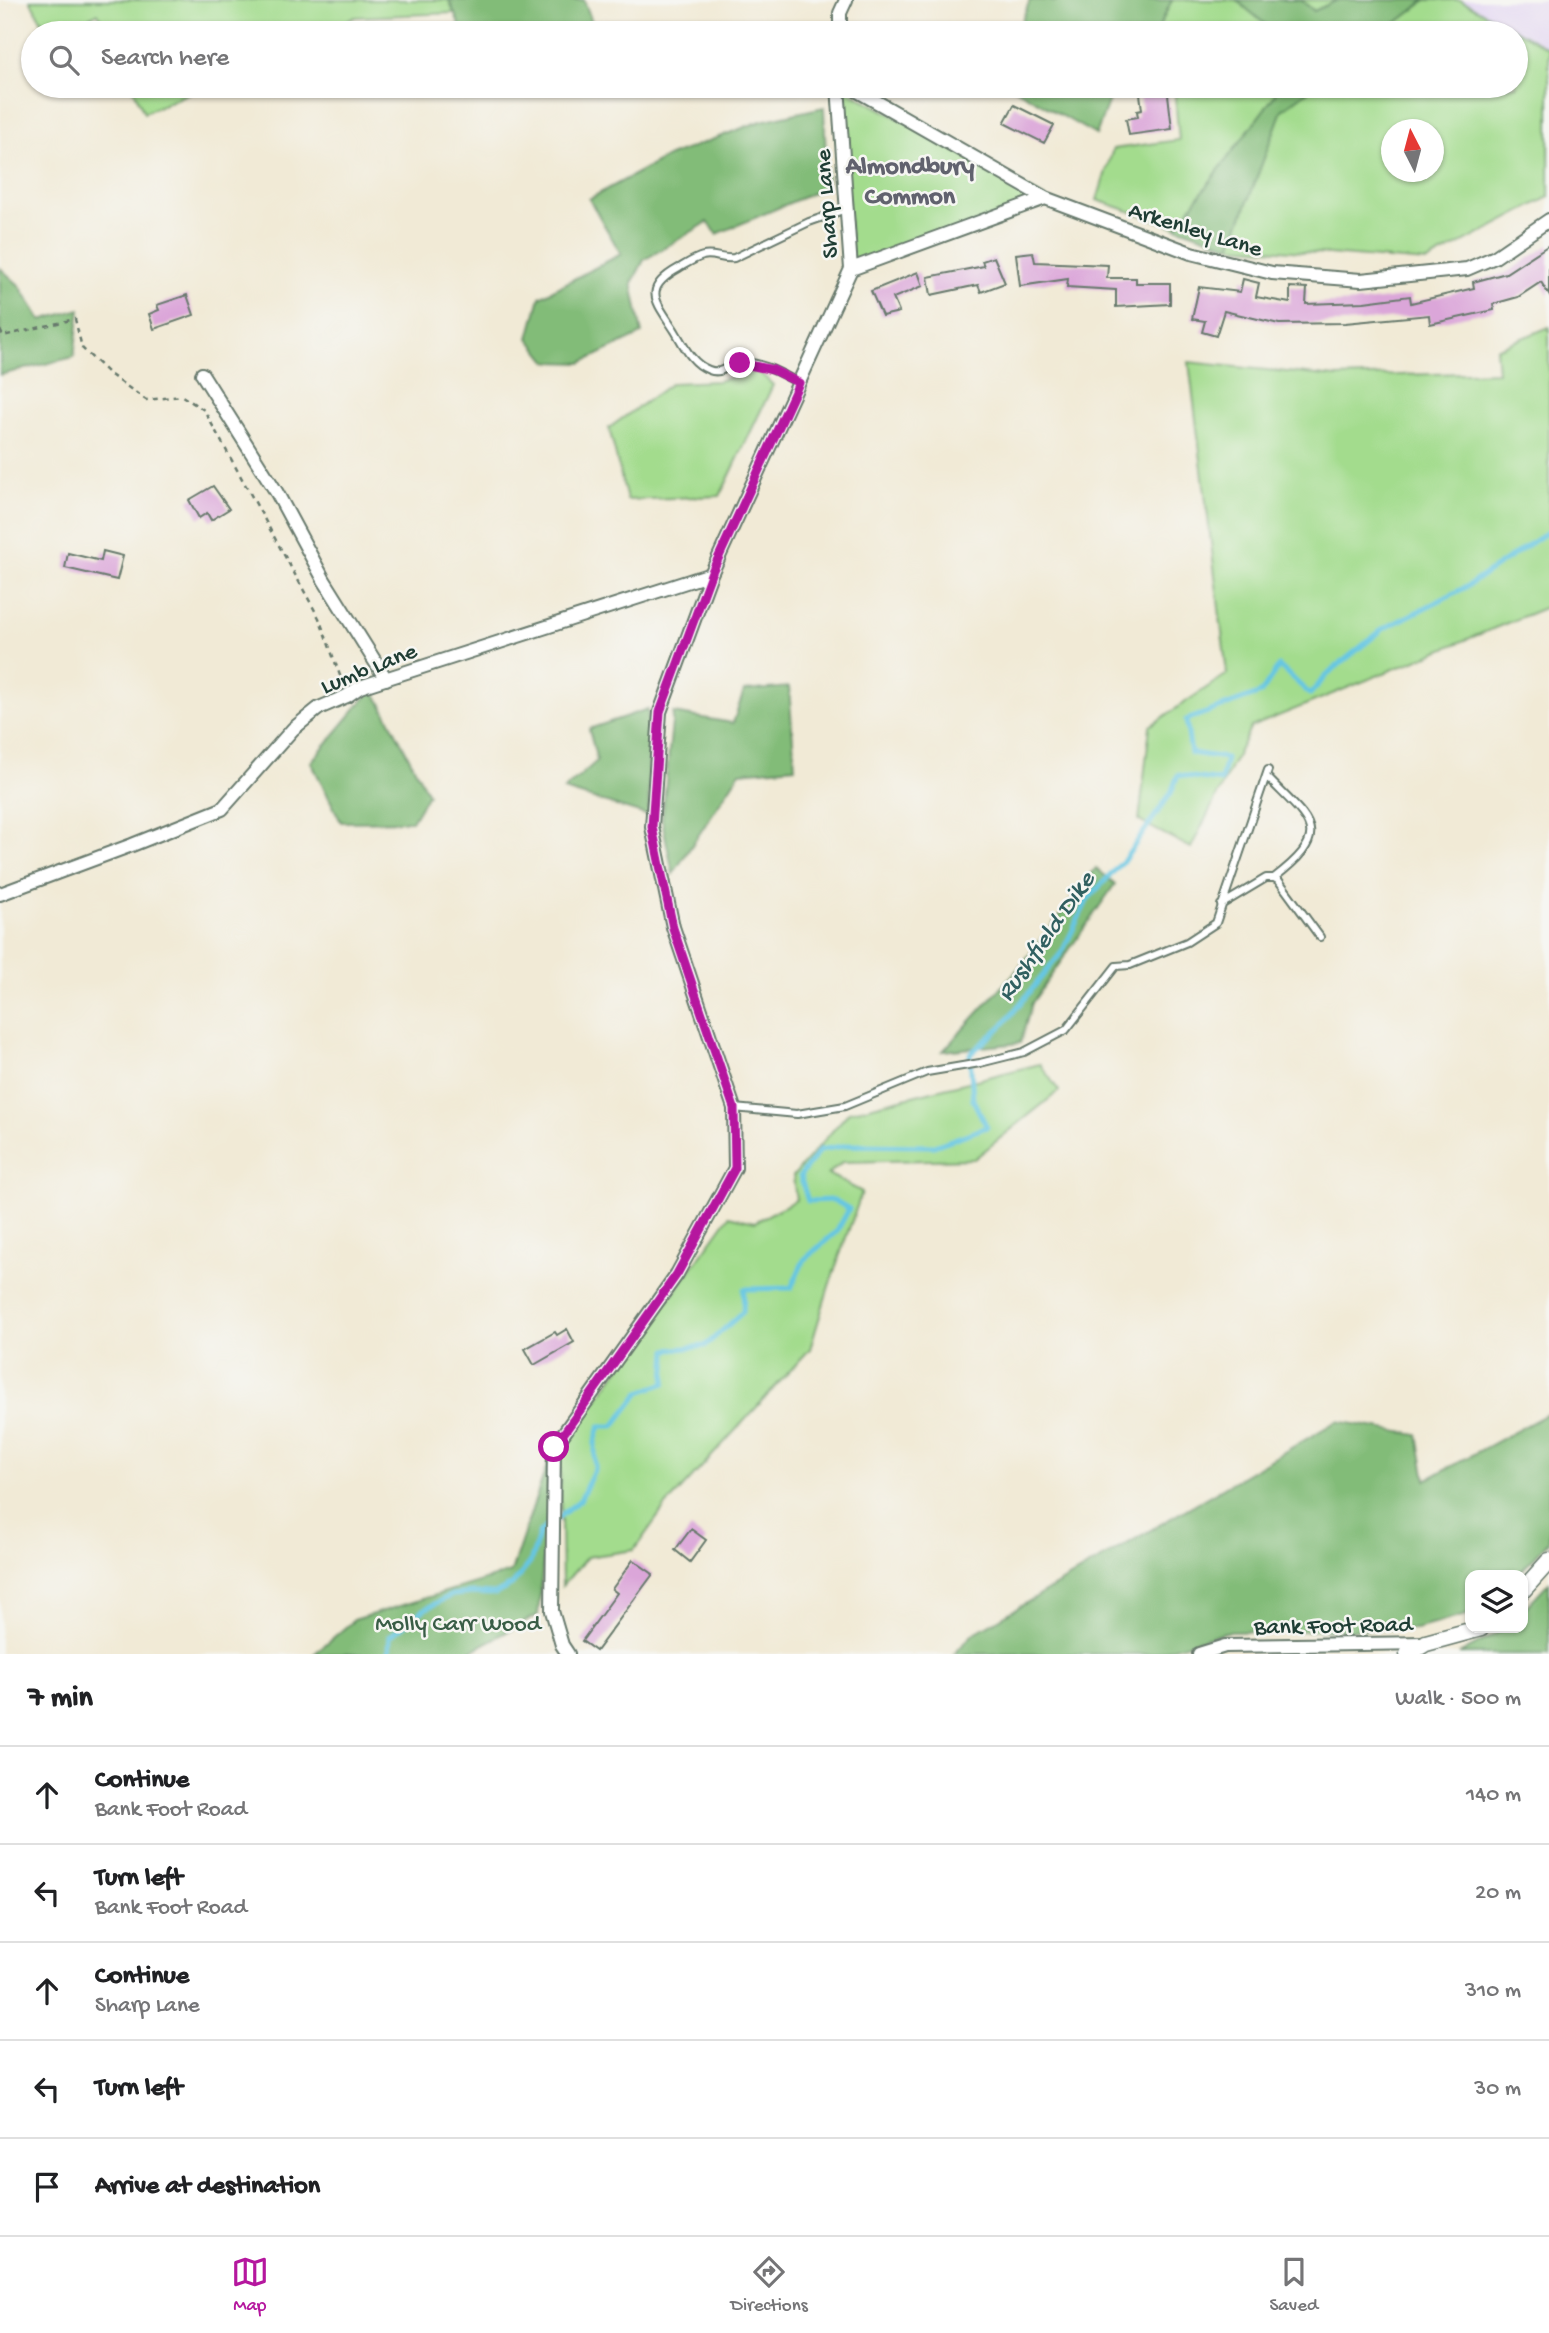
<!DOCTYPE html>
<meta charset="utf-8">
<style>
body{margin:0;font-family:"Gochi Hand",sans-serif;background:#f6f6f6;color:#202124}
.controls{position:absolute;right:21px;bottom:21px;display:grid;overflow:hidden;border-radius:14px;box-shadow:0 2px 5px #0004}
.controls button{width:63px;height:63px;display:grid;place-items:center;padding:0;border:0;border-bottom:2px solid #e0e0e0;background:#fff;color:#202124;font:35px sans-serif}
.compass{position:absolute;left:1381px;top:119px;width:63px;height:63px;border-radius:50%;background:#fff;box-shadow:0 2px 5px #0004;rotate:354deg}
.stop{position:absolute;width:21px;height:21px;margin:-16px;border:5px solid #b5179e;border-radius:50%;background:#fff}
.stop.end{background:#b5179e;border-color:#fff;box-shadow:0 2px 7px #0008}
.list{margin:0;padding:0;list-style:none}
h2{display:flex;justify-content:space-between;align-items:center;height:91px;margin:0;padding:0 28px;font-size:30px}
h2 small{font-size:23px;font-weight:400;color:#757577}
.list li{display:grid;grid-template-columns:46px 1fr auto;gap:21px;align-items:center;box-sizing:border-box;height:98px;padding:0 28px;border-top:2px solid #e0e0e0}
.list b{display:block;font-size:26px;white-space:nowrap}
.list p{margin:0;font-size:23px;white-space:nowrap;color:#757577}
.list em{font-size:23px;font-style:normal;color:#757577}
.icon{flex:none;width:38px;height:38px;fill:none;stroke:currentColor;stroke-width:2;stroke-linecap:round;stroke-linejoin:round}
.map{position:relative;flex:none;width:1549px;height:1654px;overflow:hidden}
.search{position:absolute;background:#fff;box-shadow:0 2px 5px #0004;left:21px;right:21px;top:21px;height:77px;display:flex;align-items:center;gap:18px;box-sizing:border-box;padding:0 24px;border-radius:38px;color:#757577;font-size:26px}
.sheet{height:581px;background:#fff}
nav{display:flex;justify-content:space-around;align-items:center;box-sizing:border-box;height:98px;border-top:2px solid #e0e0e0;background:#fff;font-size:19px;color:#757577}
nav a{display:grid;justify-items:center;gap:4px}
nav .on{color:#b5179e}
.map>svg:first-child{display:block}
</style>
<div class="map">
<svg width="1549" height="1654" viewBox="0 0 1549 1654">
<rect width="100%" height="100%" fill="#f6f6f2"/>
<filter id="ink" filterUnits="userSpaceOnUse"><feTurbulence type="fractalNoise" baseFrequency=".0143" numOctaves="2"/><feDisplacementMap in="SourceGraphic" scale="14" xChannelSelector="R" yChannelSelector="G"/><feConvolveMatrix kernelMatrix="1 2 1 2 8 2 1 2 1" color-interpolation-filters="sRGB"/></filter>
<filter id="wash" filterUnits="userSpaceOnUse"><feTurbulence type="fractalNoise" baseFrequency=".00686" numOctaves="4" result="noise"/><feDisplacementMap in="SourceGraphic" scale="28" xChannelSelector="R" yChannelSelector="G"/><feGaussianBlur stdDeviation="1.57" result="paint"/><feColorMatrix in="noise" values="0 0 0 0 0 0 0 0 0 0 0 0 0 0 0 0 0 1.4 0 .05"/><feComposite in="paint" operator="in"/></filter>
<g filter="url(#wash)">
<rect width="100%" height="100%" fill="#f1ead6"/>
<path fill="#e2d4f3" d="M1460,0H1549V48Z"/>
<path fill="#a3dc8d" stroke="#618c60" stroke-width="2" fill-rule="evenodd" d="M30,0H449L454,13L355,17L320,33H108L98,13L60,33H48Z
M1172,0H1236L1276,33H1156Z
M1301,0H1338L1314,11Z
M1426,0H1460L1549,48V197L1427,262L1231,246L1282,110L1314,86H1516V33H1383ZM1392,130H1434V172H1392Z
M132,86H205L144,113Z
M839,86L1045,198L852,267Z
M1174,86H1275V95L1176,227L1097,200L1113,149L1179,140Z
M1549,327V606L1251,727L1191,848L1139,821L1150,726L1227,674L1189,362L1336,377L1498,372L1496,349Z
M758,371L773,385L720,496L627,500L609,428L672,383L718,381Z
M1040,1064L1059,1091L974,1159L843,1162L828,1174L862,1192L829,1286L810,1349L665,1507L634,1550L587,1557L562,1586L560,1451L729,1216L755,1222L796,1200L793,1176L849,1112Z"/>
<path fill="#82bc78" stroke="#507c56" stroke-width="2" d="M449,0H584L596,33H463Z
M1030,0H1049L1054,2L1056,0H1172L1156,33H1017Z
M1236,0H1301L1314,11L1338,0H1426L1383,33H1276Z
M1010,86H1114L1096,135Z
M1275,86H1314L1282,110L1231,246L1176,227L1275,95Z
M824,107L827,187L717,234L708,222L644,260L632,283L642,334L581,363L548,362L529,338L540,297L621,254L589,199L669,156L761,121Z
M0,268L19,285L41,320L80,309L74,357L0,375Z
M789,687L795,767L740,772L673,874L662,820L673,713L733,723L744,691Z
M373,688L428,794L412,821L341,822L311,762Z
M648,709L649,816L564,790L597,761L589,729Z
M1096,868L1115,884L1032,1003L1020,1043L943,1051L1019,968Z
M1549,1413V1541L1518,1575H1470V1614L1416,1629L1225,1632L1152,1654H954L973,1634L1337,1421L1418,1435L1426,1480Z
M555,1441L538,1615L466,1654H314L354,1620L511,1572Z
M1549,1582V1654H1459L1506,1628H1523V1610Z"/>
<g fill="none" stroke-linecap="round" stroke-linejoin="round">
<path stroke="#65c6e3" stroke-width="5" d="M389,1654L390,1636L425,1609L452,1595L473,1593L495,1594L512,1585L530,1563L540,1532L580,1500L595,1468V1442L600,1426H614L640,1392L665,1383L667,1350L705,1346L743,1312L744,1289L791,1288L804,1260L837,1231L849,1209L834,1200L808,1201L800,1176L820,1150L849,1145L934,1146L987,1127L973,1100L970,1054L1002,1026L1062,952L1088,899L1125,859L1171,793L1178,775L1221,781L1226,758L1191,753L1186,720L1261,693L1279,666L1310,694L1330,672L1383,629L1466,587L1549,531"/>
</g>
<g id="blocks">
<path fill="#dba6d9" d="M1139,86H1167L1172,129L1129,135L1126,119L1138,117L1137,111L1142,110Z
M1014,105L1054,125L1044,143L1004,123Z
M1549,245V295L1541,282L1518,297L1493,304L1494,310L1430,324L1429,315L1345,323L1279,324L1224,311L1216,336L1202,332L1205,321L1192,319L1199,287L1240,292L1243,279L1259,283L1256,297L1290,303V287L1307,288L1306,304L1364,302L1410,296L1411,303L1474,288L1473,282L1506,273Z
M1033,252L1035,262L1108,265L1107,278H1136V283H1170V304L1116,307V290L1067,287L1068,279L1020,286L1016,254Z
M994,257L1005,283L981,292L978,285L931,295L928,277L984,266L982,261Z
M918,272L923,286L893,298L899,312L882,316L871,291Z
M187,295L194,315L154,329L149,314L159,310L157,305Z
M213,486L229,509L211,520L207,513L199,518L189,500Z
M103,551L123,556L117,580L65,568L68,553L101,561Z
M567,1329L574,1342L534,1365L525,1349L555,1332L557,1335Z
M691,1529L706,1540L690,1562L675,1550Z
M633,1560L653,1574L596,1651L582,1641L617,1593L612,1589Z"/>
</g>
</g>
<g filter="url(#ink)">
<use href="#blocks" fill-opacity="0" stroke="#687a6d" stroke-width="2"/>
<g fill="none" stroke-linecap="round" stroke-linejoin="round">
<defs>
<path id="service" d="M799,383C782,374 759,360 739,363C727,365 722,375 709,370C692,364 684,346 675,331C656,301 641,289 679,268C686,264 695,258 703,256C713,253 723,260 734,258L809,222L846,209
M1266,776C1310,822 1335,831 1274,878
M1221,905L1266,878H1274L1279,881L1320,937
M734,1108L797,1114L845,1106L927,1072L980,1063L1024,1052L1066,1030L1116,966L1130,965L1187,942L1216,923L1268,770"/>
<path id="minor" d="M840,33V13L846,0
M849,86L1045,198L1191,253L1272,273L1361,280L1467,269L1495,257L1549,220
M851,269L1045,198
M202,374L277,493L324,580L386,679
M0,894L132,845L222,809L293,729L319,708L347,696L360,687L711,574
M568,1654L562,1645L552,1611L554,1447L677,1274L735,1168L734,1108L673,927L652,827L660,712L711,574L851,269L838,86
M1199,1654L1225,1646L1426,1643"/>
<path id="tertiary" d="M1523,1590L1549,1561
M1408,1654L1426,1643L1481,1628"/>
</defs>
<use href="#service" stroke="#687a6d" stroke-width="10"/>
<use href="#minor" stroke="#687a6d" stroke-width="16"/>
<use href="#tertiary" stroke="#687a6d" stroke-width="19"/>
<path stroke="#687a6d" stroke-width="2.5" stroke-dasharray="5 5" stroke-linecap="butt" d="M0,330L3,336L75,319L82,348L108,373L146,400L182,396L204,410L319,618L342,681"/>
<use href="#service" stroke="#fff" stroke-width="6"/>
<use href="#minor" stroke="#fff" stroke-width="12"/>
<use href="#tertiary" stroke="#fff" stroke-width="16"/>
</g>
</g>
<g fill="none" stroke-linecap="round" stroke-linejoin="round" filter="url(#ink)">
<path stroke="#b5179e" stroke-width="9" d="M554,1447L677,1274L735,1168L734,1108L673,928L652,827L660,712L711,574L799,383L773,370L740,363"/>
</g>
<g text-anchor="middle" stroke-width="5" stroke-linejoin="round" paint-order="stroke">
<g font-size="24" fill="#1f3d34" stroke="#f6f6f2">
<text transform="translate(825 204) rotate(-94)" y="8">Sharp Lane</text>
<text transform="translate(1196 228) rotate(17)" y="8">Arkenley Lane</text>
<text transform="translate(368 667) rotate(-22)" y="8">Lumb Lane</text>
<text transform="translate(1333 1624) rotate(-1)" y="8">Bank Foot Road</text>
</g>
<g font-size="24" fill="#395d46" stroke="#f6f6f2">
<text x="458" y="1630">Molly Carr Wood</text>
</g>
<g font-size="26" font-weight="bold" fill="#61626e" stroke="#f6f6f2">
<text x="910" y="173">Almondbury<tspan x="910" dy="30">Common</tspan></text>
</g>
<g font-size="26" font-style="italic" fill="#305f60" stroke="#f6f6f2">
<text transform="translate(1044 935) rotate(-55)" y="9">Rushfield Dike</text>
</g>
</g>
</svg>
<div class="controls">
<button><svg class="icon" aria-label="layers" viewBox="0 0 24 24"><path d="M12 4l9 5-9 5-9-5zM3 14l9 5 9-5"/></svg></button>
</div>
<svg class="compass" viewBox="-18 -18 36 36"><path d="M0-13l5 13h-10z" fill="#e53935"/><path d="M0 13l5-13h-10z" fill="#757577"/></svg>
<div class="stop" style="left:554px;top:1447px"></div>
<div class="stop end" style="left:740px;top:363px"></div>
<div class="search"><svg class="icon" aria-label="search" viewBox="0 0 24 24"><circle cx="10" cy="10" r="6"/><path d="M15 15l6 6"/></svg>Search here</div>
</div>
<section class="sheet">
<h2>7 min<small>Walk · 500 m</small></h2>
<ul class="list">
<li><svg class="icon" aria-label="ahead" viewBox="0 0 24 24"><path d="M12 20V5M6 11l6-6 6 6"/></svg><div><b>Continue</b><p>Bank Foot Road</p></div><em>140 m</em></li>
<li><svg class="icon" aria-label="left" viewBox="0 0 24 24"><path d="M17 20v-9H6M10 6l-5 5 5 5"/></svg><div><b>Turn left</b><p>Bank Foot Road</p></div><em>20 m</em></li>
<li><svg class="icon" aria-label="ahead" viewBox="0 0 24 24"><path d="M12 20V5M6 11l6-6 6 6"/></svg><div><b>Continue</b><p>Sharp Lane</p></div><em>310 m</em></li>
<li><svg class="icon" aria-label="left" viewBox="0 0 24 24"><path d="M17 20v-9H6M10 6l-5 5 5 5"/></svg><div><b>Turn left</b></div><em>30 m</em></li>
<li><svg class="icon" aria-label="arrive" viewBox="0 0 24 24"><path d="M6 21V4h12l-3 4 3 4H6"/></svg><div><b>Arrive at destination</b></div></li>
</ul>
</section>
<nav>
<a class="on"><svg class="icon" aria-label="map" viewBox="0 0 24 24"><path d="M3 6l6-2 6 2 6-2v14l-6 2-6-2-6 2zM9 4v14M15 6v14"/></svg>Map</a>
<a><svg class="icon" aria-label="directions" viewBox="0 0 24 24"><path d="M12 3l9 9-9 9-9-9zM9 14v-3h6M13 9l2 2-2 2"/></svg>Directions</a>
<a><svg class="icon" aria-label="saved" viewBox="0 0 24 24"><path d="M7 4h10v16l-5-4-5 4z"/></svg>Saved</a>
</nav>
